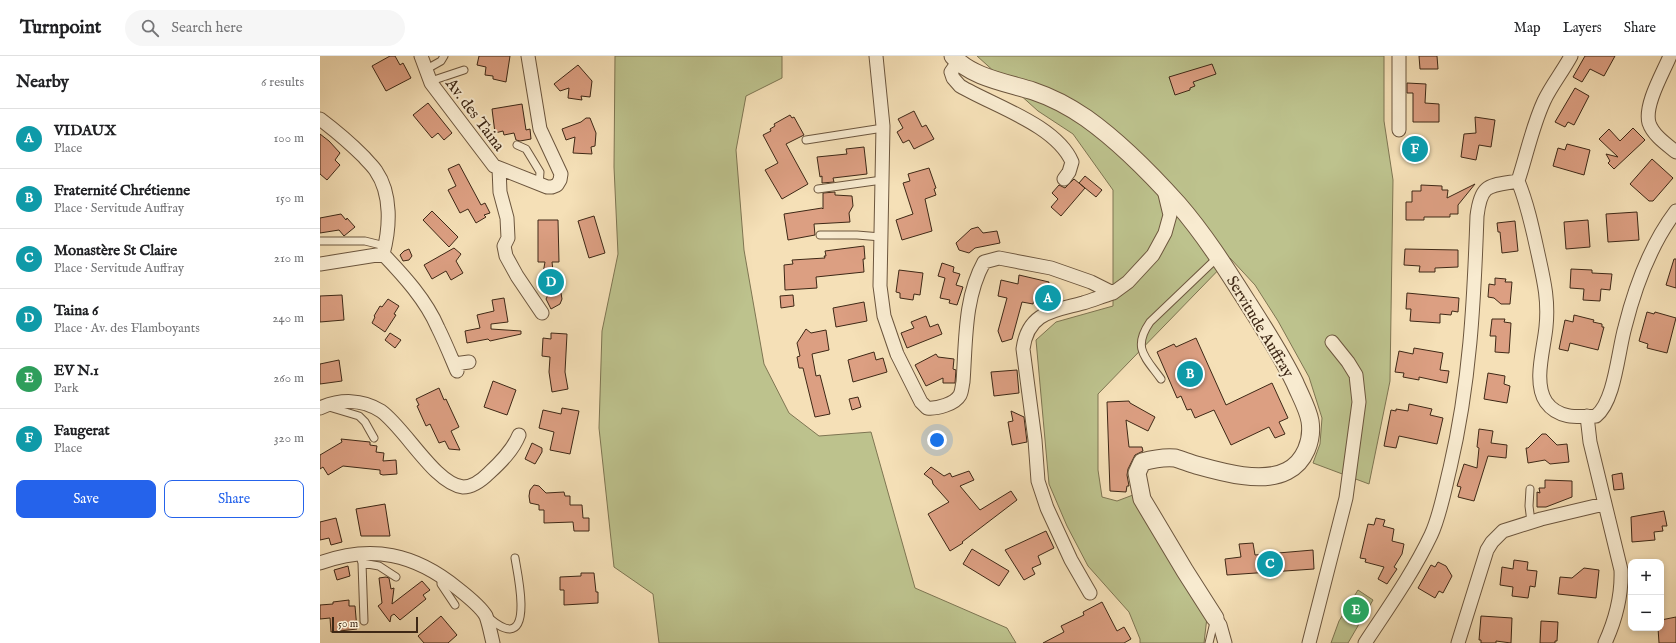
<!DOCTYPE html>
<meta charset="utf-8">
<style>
body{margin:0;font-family:"IM FELL English",serif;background:#f6f6f6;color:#202124}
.controls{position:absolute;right:12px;bottom:12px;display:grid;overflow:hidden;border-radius:8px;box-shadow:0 2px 6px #0003}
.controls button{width:36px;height:36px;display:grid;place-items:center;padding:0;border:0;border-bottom:1px solid #e0e0e0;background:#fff;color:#202124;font:20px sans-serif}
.scale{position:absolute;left:12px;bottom:10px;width:86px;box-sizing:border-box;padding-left:4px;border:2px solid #3e2816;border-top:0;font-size:11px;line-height:14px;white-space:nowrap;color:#3e2816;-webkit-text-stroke:3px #f8ebd0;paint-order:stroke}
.you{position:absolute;left:617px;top:384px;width:14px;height:14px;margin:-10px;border:3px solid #fff;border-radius:50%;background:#1a73e8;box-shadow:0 0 0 6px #1a73e833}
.badge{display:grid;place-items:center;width:26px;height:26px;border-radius:50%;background:#2563eb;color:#fff;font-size:13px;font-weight:700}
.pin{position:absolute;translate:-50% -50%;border:2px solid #fff;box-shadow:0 1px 4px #0006}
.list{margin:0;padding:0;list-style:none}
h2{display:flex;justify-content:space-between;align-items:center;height:52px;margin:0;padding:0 16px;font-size:17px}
h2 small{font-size:13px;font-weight:400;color:#757577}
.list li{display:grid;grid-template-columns:26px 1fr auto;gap:12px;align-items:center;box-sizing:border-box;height:60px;padding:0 16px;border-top:1px solid #e0e0e0}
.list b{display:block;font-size:15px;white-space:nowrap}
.list p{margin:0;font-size:13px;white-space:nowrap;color:#757577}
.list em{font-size:13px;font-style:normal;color:#757577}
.actions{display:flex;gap:8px;padding:12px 16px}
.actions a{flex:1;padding:9px 0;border:1px solid #2563eb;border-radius:8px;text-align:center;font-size:14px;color:#2563eb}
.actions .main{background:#2563eb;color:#fff}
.icon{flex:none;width:22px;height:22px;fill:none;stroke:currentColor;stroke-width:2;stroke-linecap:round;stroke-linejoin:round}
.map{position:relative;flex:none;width:1356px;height:587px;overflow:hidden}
header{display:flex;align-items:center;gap:24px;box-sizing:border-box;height:56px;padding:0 20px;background:#fff;border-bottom:1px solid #e0e0e0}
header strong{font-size:19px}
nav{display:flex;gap:22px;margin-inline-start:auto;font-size:14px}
.search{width:280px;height:36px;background:#f6f6f6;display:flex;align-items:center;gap:10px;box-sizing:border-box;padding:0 14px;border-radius:22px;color:#757577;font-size:15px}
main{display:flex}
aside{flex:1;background:#fff}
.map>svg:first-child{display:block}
</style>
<header>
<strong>Turnpoint</strong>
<div class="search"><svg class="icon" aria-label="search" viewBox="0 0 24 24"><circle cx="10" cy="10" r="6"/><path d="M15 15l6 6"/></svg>Search here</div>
<nav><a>Map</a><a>Layers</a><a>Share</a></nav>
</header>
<main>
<aside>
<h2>Nearby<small>6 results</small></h2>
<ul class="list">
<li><span class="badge" style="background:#0f9aa8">A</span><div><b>VIDAUX</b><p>Place</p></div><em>100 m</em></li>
<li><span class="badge" style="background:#0f9aa8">B</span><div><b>Fraternité Chrétienne</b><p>Place · Servitude Auffray</p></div><em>150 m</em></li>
<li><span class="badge" style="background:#0f9aa8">C</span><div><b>Monastère St Claire</b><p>Place · Servitude Auffray</p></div><em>210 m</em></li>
<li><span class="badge" style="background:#0f9aa8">D</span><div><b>Taina 6</b><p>Place · Av. des Flamboyants</p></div><em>240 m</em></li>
<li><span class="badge" style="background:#2e9e5b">E</span><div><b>EV N.1</b><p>Park</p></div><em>260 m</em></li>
<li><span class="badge" style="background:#0f9aa8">F</span><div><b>Faugerat</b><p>Place</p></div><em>320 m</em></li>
</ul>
<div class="actions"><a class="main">Save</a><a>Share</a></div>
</aside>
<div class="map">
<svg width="1356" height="587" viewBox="0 0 1356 587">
<rect width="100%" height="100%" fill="#f5e0b7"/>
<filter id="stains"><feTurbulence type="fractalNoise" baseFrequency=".005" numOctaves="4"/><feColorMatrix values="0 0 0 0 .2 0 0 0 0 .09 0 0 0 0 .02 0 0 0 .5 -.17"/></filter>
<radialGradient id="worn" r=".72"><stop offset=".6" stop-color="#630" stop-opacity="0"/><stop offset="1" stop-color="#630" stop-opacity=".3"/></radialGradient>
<path fill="#bdc28d" stroke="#7e7552" d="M295,0H462V22L426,40L416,94L424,194L444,308L469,357L499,380L551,376L595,532L687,572L696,587H339L333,538L294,511L279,372L282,275L298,198L294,111Z
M657,0H1064V65L1073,124L1070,325L1049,428L993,407L1000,388L1002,362L989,321L958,265L935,229L910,202L778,338V414L782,441L797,445L813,439L887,561L884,587H820V583L809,556L768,510L747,470L729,428L716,284L736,266L793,250V134L753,78L718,55Z
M1038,534L1053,544L1028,587H1011L1019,565Z"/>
<path fill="#dc9f82" stroke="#3e2816" d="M70,0H75L80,9L83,7L91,22L66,35L52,10Z
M159,0H190L186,26L173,23V20L165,19L166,11L157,9Z
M1099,0H1117L1118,13H1100Z
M1265,0H1295L1284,20L1270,13L1262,26L1253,21Z
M892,8L896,18L873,26L875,30L870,32V34L855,39L849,21Z
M258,9L272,25L270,41L261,40L262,44L248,42L249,32L240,35L234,28Z
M1087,27L1106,28L1105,47L1119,48V66H1093V37H1087Z
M1255,32L1269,40L1254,69L1248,66L1245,71L1235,66Z
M108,47L132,77L124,84L118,77L112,82L93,59Z
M202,48L206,74L210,73L211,83L200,85L196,84L194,77L184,79L183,75L175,77L172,53Z
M594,55L602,71L606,69L614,83L594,93L589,84L583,87L577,76L583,72L578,63Z
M470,59L472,62L474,61L484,79L466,88L488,128L462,143L445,114L458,107L443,79L451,75L450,73L455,70L454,68Z
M1155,61L1175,64L1171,91L1159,89L1156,104L1141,101L1144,78L1156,77Z
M266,62H270L276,77L275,90L271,91L272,98L253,97L255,81L246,84L242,73L261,66Z
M1313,72L1325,84L1294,113L1288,107L1290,105L1286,98L1298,101L1279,83L1289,73L1300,85Z
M0,78L9,85L20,97L15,104L20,109L7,124L0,118Z
M1085 93a10 10 0 1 1 20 0a10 10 0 1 1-20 0Z
M1247,88L1270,94L1264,119L1233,110L1238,92L1245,94Z
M544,91L547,118L513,122L514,126L502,127V120L500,121L497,101L527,98L526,93Z
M1332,103L1353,122L1333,145H1329L1310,128Z
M139,108L161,149L165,147L170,157L164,159L166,161L156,167L148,153L140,157L128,134L136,130L128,113Z
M609,112L616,132L614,133L616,139L605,143L612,175L582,184L576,164L593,158L583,127L590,125L588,118Z
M765,120L782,134L776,141L759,127Z
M754,123L765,132L741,160L731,151L738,143L732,137L739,129L745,132Z
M1155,128L1138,149V158H1130V161H1104V164H1086V146H1092V135H1101V129L1122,130V134H1128L1127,142Z
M515,136V139L532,140L533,150L529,157L530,166L494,168L495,179L468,184L464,158L502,152L503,153V137Z
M112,155L138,181L129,191L103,164Z
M1317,156L1319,184L1288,186L1286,158Z
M21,158L26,164L27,162L35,171L24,180L19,174L0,177V162Z
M274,160L285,197L269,202L258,165Z
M218,164H238L239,206H232L235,232L241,237L242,243L240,248L231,253L226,243L230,235L226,227V220L223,217L225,206H218Z
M1268,164L1270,191L1246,193L1244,166Z
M1195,165L1198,195L1182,197L1180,176H1178L1177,167Z
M658,171L663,177L677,175L680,187L655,192L649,197L639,194L636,187L651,173Z
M544,190L545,203H543L544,216L496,221L497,232L465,234L464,209L473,208L472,204L505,202L504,200H506L505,195Z
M134,192L141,198L136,205L143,217L131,224L126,215L112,223L104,209Z
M89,193L92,200L89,204L83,205L80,199L84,195Z
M1085,193L1138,194V211L1115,212V216H1099L1100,210L1084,209Z
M1354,203H1356V232L1346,229Z
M622,207L634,211L633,216L640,218L636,229L643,231L637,249L629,247L630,244L620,242L625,222L618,220Z
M1251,213L1272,214V217L1292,218L1290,234L1281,233L1280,245L1263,244L1264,233L1250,232Z
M579,214L603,217L600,239L594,238L593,244L580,242V237L576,236Z
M699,219L729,226L725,242L715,240L713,248L702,246L692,283L682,286L678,275L687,242L678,240L681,224L698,228Z
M1175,222L1186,223L1185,226H1192L1190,248H1181L1174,242L1168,241L1169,228L1175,229Z
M1087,237L1139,242L1138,256L1132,255L1131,259L1120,258V267L1090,265L1091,253H1086Z
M22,239L24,264L0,266V240Z
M473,239L474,250L461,252L460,240Z
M184,242L188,266L171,268V273L201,275V278L170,285L168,283L147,287L145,275L160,272L157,259L174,255L172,244Z
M68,243L79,250L74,258L76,259L65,276L52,267L55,261L54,260L60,250L62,251Z
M544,246L547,265L516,271L513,252Z
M1327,256L1334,258L1335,256L1356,262L1347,297L1327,292L1328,288L1319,285Z
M1254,259L1274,264L1273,266L1282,268V271H1284L1278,294L1250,287L1248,295L1239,293L1245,264L1253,266Z
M606,260L610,271L618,268L622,278L587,292L581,277L594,272L591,266Z
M1172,263H1185L1184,266L1191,267L1189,297L1175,296L1176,280H1170Z
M486,273L491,277L506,274L509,294L492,298L496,320L500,319L510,358L495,361L483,312H479L477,301L480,300L477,287Z
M70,277L81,284L75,292L65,284Z
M231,277L247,278L245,316L248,333L232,336L229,316L230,301L222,300L223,282L231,283Z
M876,282L906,349L952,327L968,362L959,366L965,378L955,382L949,371L911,389L894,354L875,362L871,353L867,354L861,340L857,342L837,296L854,288L856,291Z
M1094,292L1123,297L1120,314L1129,315L1127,327L1099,321V324L1083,321L1084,317L1075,316L1079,295L1093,298Z
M554,296L556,304L563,302L567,316L533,326L528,304Z
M616,298L618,301L634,303L633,313L636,314L635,327H623V322L606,330L595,309Z
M19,304L22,325L0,328V308Z
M697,314L699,337L674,340L671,316Z
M1168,317L1185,320L1184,328L1190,330L1187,347L1164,343Z
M173,325L196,334L187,359L164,351Z
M119,332L124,344L126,343L139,371L131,375L140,394L129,393L125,385L119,387L110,368L106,370L97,350L99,349L96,343Z
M538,341L541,351L532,354L529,343Z
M809,345L810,347L835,361L828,375L806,364L809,391H822L823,395L815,399L808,413L807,419L809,430H807L806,436L790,435L787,346Z
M1089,348L1112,353L1110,359L1123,362L1117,388L1079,380L1076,392L1064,390L1071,354L1076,355V353L1088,355Z
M242,352L259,355L250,398L230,394L234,376L219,372L223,354L241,358Z
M691,355L704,361L707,386L692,389L688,366L693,365Z
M1159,373L1173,375L1171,387L1187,389L1186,402L1168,400L1154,445L1138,441L1141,431L1137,430L1144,408L1157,412L1159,392L1157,391Z
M1222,378H1226L1237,389L1247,388L1249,406L1230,408L1225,404L1208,407L1206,392H1208Z
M21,383L50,386V389L57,390L56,396L64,397L63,405L76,404L77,418L63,419L60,418V414L23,410L8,419L3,411L0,413V399L22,386Z
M212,387L222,392V396L215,408L205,403Z
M611,411L624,420L630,417L632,421L649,415L654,424L640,430L660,454L691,435L697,444L642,486L643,487L630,495L608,458L629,446L613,428L612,424L604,418Z
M1302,417L1304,433L1294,434L1292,419Z
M1225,424L1252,425V441L1226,451H1217V436L1220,437L1219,432H1225Z
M214,429L219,430L226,437L244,436L245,440H250V449H262L263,462H269V475H254L253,466L224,467V454H219V449L210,447L209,440L210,434Z
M65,448L70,480H41L36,453Z
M1344,455L1347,470H1342L1343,475L1334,476L1335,484L1312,486L1311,461Z
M16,462L22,486L11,489L9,482L0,484V466Z
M1056,462L1065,464L1063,470L1074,473L1072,485L1084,488L1082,498L1074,511L1077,513L1067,528L1058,523L1064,511L1045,506L1046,503L1040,502L1048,468L1054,469Z
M726,475L734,492L718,500L721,508L712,512L715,518L704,524L685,494Z
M933,487L935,499L993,494L994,513L907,519L905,503L921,501L919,488Z
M652,493L689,515L679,530L643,508Z
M1194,504L1208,506L1207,514L1217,515L1215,531L1210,530L1208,542L1192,540L1193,531L1180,529L1182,511L1193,513Z
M1118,506L1126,510L1132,520L1123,537L1119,535L1115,542L1098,532L1111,509L1115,511Z
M28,510L30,520L17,524L14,514Z
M1264,512L1279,514L1276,542L1238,538L1240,521L1252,522Z
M261,517H274L276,536H278V547L244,549V534H240V521L261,520Z
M66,521L69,522L71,533L74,532L72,548L102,525L110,534L103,539L106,543L80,564L74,558L71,560L70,566L58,550L62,547L59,522Z
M29,544V550H35L37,573L11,576L10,562L0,563V549L13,548V546Z
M782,546L797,575L804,571L811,583L804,587H723L744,576L741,570L764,559L763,556Z
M121,560L137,579L128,587H104L98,580Z
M1161,560L1192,562L1191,587L1176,585V587H1161V584H1159Z
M1356,561V587H1339L1338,572H1341V564Z
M1221,565L1238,566L1237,585H1235V587H1220Z"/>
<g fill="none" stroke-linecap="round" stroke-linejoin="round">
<defs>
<path id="service" d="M105,14L121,5L124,0
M111,25L144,14
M486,84L563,72
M197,89L206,93L220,116L219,129
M498,133L562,124
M500,179H537L561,181
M0,185H45L65,190
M841,323C825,301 812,292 830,266L898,201
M9,351L39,360L45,366L54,382
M1210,433L1209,450L1211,466
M39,497L42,507L44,565
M42,507L59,510L76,521
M121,520V528L135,549
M168,561C174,566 182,573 190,573C210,572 197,515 195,502
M889,587L895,562"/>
<path id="minor" d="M101,0L111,27L174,110L227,131H232L237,129L240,124L241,118L220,73L208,0
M556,0L563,70L560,230L564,260L577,298L601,346L607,352C617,353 635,348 640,339C642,335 642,330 643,326C646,286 644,242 664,206L679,202L731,212L771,226L793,237L808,226L833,199L845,177L850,159L844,134
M1251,0C1243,15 1231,30 1224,45C1212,71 1207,98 1198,125C1207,147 1212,170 1217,193C1223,221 1229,242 1226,271C1224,293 1213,326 1226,346C1238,363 1258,361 1276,360C1295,345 1298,295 1305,271C1315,231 1331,188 1356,155
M1350,0C1343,17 1324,49 1329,67C1333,79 1346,88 1356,96
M638,6L631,16L633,22L640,30C674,50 736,69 752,106L749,116L744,123
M0,63C16,75 30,87 44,101C48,106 53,110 56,115C72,138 70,172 63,198
M1079,74V0
M179,112L180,136L187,162L188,182L184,190L186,200L197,220L222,257
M63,198C84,220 106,244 118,272C125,286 131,301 137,315
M0,208L63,198
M134,308L149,306
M0,352C20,343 42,343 61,355C85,372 115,428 143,431C153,431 162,424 169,417C181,406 193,394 199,379
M1267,360L1270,386L1301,514C1302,540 1296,563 1285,587
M0,507C52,488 95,498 137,532C146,539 161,551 166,560C169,568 171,579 173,587
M770,537L751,504L727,452L718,425L715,384L703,293C708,256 733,255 763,247C773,244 783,240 793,237
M895,562L900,569L905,587
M989,587L1026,442L1039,346L1036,319L1028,306L1012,286
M1045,587C1068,552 1093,517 1111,479C1120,460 1125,432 1130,412C1150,327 1154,247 1157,160C1161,127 1169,130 1198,125
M1138,587L1167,494L1172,486L1183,475L1221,463L1284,448"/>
<path id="tertiary" d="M633,0C650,21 688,27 713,35C731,41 750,51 766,62C797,84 832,119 858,148C884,178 905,211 926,244C944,272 961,298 975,327C980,339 988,353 990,365C993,384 985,406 967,415C942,428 901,416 876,409C869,407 862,404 855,402C844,401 833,403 822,406L817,417L822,443L865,515L895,562"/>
</defs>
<use href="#service" stroke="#6c563e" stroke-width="9"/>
<use href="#minor" stroke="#6c563e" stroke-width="15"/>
<use href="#tertiary" stroke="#6c563e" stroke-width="19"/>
<use href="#service" stroke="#f8ebd0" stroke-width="7"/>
<use href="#minor" stroke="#f8ebd0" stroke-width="13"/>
<use href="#tertiary" stroke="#f8ebd0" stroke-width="17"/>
</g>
<g text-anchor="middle" stroke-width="4" stroke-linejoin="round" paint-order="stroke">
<g font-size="16" fill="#3e2816" stroke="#f8ebd0">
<text transform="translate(156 58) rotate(53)" y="6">Av. des Taina</text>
<text transform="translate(941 270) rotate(59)" y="6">Servitude Auffray</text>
</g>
</g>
<rect width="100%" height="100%" filter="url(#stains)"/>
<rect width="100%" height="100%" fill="url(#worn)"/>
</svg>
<div class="controls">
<button>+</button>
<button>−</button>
</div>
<div class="scale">50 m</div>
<div class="you"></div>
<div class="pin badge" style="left:728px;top:242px;background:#0f9aa8">A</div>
<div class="pin badge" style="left:870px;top:318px;background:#0f9aa8">B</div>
<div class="pin badge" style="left:950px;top:508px;background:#0f9aa8">C</div>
<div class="pin badge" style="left:231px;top:226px;background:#0f9aa8">D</div>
<div class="pin badge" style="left:1036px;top:554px;background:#2e9e5b">E</div>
<div class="pin badge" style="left:1095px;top:93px;background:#0f9aa8">F</div>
</div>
</main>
